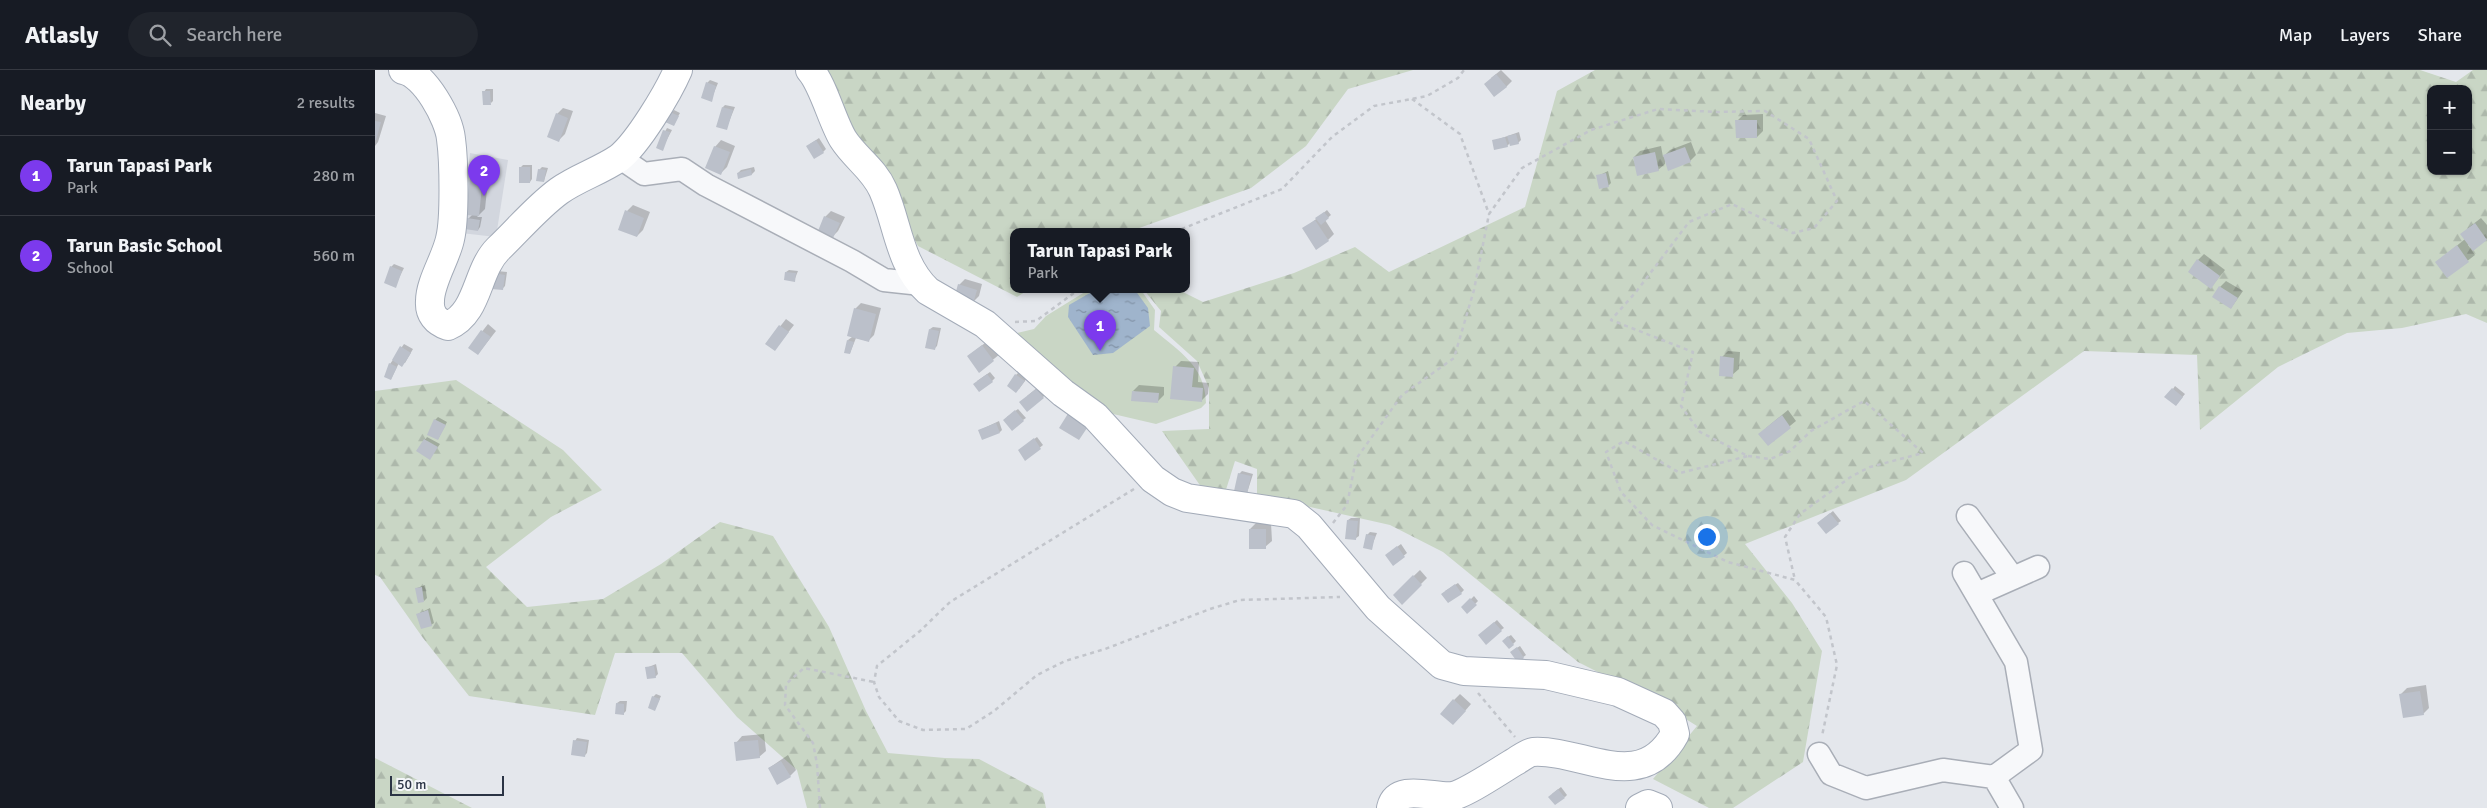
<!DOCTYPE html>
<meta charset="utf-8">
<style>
body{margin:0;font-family:Signika,sans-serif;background:#20242c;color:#f1f3f6}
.controls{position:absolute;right:15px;top:15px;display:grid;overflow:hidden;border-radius:10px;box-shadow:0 1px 4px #0004}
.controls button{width:45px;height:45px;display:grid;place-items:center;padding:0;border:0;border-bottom:1px solid #363941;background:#171b24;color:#f1f3f6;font:25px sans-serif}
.scale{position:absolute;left:15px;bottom:12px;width:114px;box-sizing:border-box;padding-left:5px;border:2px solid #2b3445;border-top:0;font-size:14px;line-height:18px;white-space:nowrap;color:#2b3445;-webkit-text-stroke:4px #f4f6f9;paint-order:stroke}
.you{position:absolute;left:1331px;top:466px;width:18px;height:18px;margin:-12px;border:4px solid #fff;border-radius:50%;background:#1a73e8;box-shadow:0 0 0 8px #1a73e833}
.badge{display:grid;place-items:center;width:32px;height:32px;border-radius:50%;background:#7c3aed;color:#fff;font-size:16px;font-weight:700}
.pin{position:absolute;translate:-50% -41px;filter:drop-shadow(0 1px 2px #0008)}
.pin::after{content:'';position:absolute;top:26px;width:18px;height:15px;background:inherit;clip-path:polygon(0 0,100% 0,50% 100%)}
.popup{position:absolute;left:635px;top:158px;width:180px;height:65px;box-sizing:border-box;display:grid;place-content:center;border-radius:10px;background:#171b24;filter:drop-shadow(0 1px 4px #0005);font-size:16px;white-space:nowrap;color:#9ea1a6}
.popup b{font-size:19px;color:#f1f3f6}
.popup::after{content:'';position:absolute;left:50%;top:100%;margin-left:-10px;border:10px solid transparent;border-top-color:#171b24}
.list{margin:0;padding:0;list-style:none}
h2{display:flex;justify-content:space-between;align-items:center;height:65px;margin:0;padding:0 20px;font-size:21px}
h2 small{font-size:16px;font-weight:400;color:#9ea1a6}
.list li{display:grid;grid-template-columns:32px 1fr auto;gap:15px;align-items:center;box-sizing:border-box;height:80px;padding:0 20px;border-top:1px solid #363941}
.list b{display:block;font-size:19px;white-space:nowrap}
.list p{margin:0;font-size:16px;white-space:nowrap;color:#9ea1a6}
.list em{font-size:16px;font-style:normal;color:#9ea1a6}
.icon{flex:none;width:28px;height:28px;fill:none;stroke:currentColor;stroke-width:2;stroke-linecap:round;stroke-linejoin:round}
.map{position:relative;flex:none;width:2112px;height:738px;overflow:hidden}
header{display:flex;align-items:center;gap:30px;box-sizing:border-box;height:70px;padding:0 25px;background:#171b24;border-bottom:1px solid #363941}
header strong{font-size:24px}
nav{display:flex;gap:28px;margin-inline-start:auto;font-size:18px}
.search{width:350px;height:45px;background:#20242c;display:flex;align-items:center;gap:12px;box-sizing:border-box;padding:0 18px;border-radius:28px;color:#9ea1a6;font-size:19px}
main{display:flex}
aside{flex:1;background:#171b24}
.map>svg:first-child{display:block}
</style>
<header>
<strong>Atlasly</strong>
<div class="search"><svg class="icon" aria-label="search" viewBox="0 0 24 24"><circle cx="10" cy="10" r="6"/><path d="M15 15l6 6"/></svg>Search here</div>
<nav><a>Map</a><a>Layers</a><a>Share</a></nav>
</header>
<main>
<aside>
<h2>Nearby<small>2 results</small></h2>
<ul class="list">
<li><span class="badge">1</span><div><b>Tarun Tapasi Park</b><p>Park</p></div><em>280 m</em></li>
<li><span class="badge">2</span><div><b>Tarun Basic School</b><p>School</p></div><em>560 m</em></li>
</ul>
</aside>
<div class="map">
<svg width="2112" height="738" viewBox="0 0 2112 738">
<defs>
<pattern id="forest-firs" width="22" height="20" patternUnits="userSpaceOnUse" patternTransform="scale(1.25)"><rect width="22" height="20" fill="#c9d6c5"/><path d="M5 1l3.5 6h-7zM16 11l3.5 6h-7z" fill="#adb8ab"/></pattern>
<pattern id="water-ripples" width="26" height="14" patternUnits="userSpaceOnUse" patternTransform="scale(1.25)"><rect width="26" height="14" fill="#9fb4cc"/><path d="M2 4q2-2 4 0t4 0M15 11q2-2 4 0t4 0" fill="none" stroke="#8293a7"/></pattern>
</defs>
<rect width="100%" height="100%" fill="#e4e7ec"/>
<path fill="#d2d6de" d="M95,83L133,90L121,167L86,163Z"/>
<path fill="url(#forest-firs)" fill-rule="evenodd" d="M440,0H1038L973,19L931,76L876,118L753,162H639V220H653L642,227L543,176L506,105Z
M1220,0H2045L2081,12L2098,0H2112V253L2091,244L2027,258L1972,263L1903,297L1825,360L1822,285L1709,281L1531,410L1370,474L1417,533L1447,581L1428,692L1358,738H1334L1278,709L1322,656L1288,635L1203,592L1068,482L1015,455L882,425V399L860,391L849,426L829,421L787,361L834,359V318L822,291L784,257L786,241L769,220H804L828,232L919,203L980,177L1014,202L1150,137L1182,21ZM2056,19H2093V101H2056Z
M81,310L188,380L227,420L176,447L111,497L152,537L228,529L286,494L345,452L398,466L454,557L491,641L513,683L570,688L604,689L668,723L671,738H432L422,700L362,647L307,583H240L220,645L94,626L48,568L5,507L0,505V321Z
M0,688L97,738H0Z"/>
<path fill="#c9d6c5" d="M713,220H766L780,240L779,260C805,282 830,296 831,333L826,338L781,354L721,340L630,266L659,259L671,246Z"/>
<path fill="url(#water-ripples)" d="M720,220H760L773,238L775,256L738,283L718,285L693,247L694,235Z"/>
<path fill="#0003" d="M1126,0L1137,11L1131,17L1116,8Z
M335,10L343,13L336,30L332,13Z
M111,19H118V31L116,33L109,22Z
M350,35L360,37L351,59L348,37Z
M188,38L198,41L190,64L184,70L182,44Z
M299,40L305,43L298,55L296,43Z
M0,43L11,46L3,72L0,76Z
M1388,44V61L1382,67L1362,51L1368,45Z
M292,58L297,60L287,79L282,77Z
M1144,62L1146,70L1143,73H1135L1132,76L1118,71Z
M444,68L451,79L448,82L435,74Z
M346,70L360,76L352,97L346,103L340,77Z
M1316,72L1321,85L1315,91L1290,87V94L1283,100L1259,87L1265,81L1286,76L1288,87L1295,80Z
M148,95H157V109L155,112L145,98Z
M167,97L173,98L169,111L164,100Z
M379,97L380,101L377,104L364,107L363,103L366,100Z
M103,99L114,100L110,139L102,147H107L105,157L103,160L93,149L98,144L97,105Z
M1233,101L1236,113L1233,116L1223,106Z
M258,135L275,142L268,160L262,166L252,141Z
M952,140L956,145L950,150L959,164L953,170L929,159Z
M456,141L470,147L463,161L457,167L450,147Z
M2106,148L2112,155V168L2098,179L2094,174L2093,175L2100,185L2073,206L2062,192L2090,169L2093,158Z
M1829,184L1850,200L1836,217L1823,190Z
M19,194L29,198L20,216L16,197Z
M414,200L423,201L419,211L411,202Z
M122,201L132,202L130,216L127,219L117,217Z
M590,209L607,214L604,226L597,233L584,215Z
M1851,211L1868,221L1856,238L1845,217Z
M486,233L506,238L499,265L493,271L481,268L475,283L473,270L477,267L480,239Z
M411,249L419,255L400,279L392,273Z
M113,254L121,261L103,284L95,277Z
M558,257L566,258L562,276L560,278L555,259Z
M614,270L625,284L604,301L593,286Z
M29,274L38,279L30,293H24L16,309L15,294Z
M1353,281L1365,282L1364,299L1357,305L1347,287Z
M806,291L824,292L823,312L834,313L833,324L827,330L800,297Z
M615,302L620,308L617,311H602Z
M644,302L652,308L644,319L641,305Z
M668,313L674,321L668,327L652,326Z
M764,315L789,317V325L783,331L758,321Z
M1800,316L1810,324L1801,335L1798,319Z
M643,339L651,348L648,350L632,347Z
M1413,340L1421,351L1393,374L1391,358Z
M63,347L72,352L63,369L60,350Z
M624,351L627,360L625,362L605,360Z
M52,367L65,374L55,388L43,381Z
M662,367L668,375L651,389L647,378Z
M867,401L878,404L872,423L864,404Z
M1458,441L1466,451L1463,453L1447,450Z
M976,448H985L984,466L981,468L973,450Z
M881,453H896L897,471L890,477L875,459Z
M995,462L1002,463L996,478L992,465Z
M1026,474L1032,483L1019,494L1015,482Z
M1045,500L1052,508L1027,533L1019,525Z
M1083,513L1089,520L1086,523L1070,521Z
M50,515L52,528L49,531L42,518Z
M1099,526L1103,531L1092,542L1088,537Z
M55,538L59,553L56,555L43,544Z
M1122,550L1129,558L1126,560L1107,563Z
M1136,565L1141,571L1138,574L1131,568Z
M1145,576L1151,585L1143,591L1140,579Z
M281,594L283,604L280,607L271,598Z
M2051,615L2054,638L2048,644L2026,624L2032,618Z
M281,624L286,626L280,639L278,627Z
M1085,624L1096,634L1084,648L1079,630Z
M245,631H252L251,641L248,644L242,633Z
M389,664L391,681L384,687L361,673L367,666Z
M202,668L214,670L212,683L209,686L200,671Z
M413,685L421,700L415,706L394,698Z
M1186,717L1192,725L1190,727L1177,724Z"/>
<path fill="#bbc0ca" d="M1121,4L1132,17L1119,27L1109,14Z
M331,12L341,16L337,32L326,28Z
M107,21H115L116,35H108Z
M347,37L358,40L352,60L341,57Z
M295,42L304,46L299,56L290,52Z
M181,43L193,48L184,72L172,67Z
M1360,50H1382V68H1361Z
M0,51L6,52L1,70H0Z
M288,60L295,62L288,81L281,78Z
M1141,64L1144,74L1135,76L1132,66Z
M1130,67L1133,77L1119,80L1117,70Z
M441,70L449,83L439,89L431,76Z
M339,76L355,82L346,105L330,98Z
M1310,77L1316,92L1293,101L1288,85Z
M1280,82L1284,101L1262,106L1258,87Z
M144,97H155V113H144Z
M163,99L171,100L169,112L161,111Z
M376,99L377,105L363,109L362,103Z
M1231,103L1234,117L1224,119L1221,105Z
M95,105L108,106L104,146L91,145Z
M250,140L269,148L262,167L243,160Z
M949,142L954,148L946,155L940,148Z
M449,146L465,153L458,168L443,161Z
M92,148L105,150L103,161L90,159Z
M940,150L954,171L941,180L927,158Z
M2100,153L2112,170L2098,181L2085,164Z
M2082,175L2094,192L2072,208L2060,192Z
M1822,189L1845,206L1836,219L1813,202Z
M15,196L27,201L21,218L9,213Z
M410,202L421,203L420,212L409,210Z
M118,203L130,205L128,220L116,219Z
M583,214L602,220L598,234L579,229Z
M1844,216L1863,228L1856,239L1837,227Z
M479,238L501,244L494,272L472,266Z
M404,255L414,262L400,281L390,274Z
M554,259L564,261L560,280L550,278Z
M106,260L116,267L103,285L93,278Z
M472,270L479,272L475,284L469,283Z
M607,275L619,291L604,303L592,286Z
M25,276L36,283L27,297L17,290Z
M1345,286L1359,288L1358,307L1344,306Z
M14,293L22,297L16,310L9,307Z
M798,296L819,298L817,317L828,318L827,332L795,329Z
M612,304L618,312L604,322L598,314Z
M640,304L650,311L641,323L632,316Z
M1797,318L1808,327L1801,336L1789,327Z
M661,319L669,328L652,342L644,332Z
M757,321L784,323L783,333L756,331Z
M640,340L649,351L637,361L628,350Z
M694,342L714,355L704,370L684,358Z
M1407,345L1416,358L1393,376L1383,364Z
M59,349L71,355L63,370L52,365Z
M621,353L625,363L607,370L603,360Z
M659,368L666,379L650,391L643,380Z
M49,369L63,377L55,390L41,381Z
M863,403L876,406L872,424L859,421Z
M1455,443L1464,454L1451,464L1442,453Z
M972,450L983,451L981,470L970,469Z
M874,459H891V479H874Z
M991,464L1000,466L997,480L988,478Z
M1022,476L1030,487L1018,496L1010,485Z
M1038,505L1047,515L1027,535L1018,525Z
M1080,514L1087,524L1073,533L1066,524Z
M47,517L49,532L43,533L40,518Z
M1095,528L1102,535L1092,544L1086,537Z
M53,540L57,556L46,559L41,544Z
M1119,552L1127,561L1111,575L1103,565Z
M1133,566L1139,575L1134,579L1127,571Z
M1142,577L1149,588L1143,593L1135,582Z
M279,596L281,608L272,609L270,597Z
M2045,621L2049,645L2028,648L2024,624Z
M277,626L285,629L280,641L273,638Z
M1078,629L1091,641L1078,655L1065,644Z
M241,633L249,634V645L240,644Z
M198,670L212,672L210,687L196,685Z
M383,670L385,688L361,691L359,672Z
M406,691L416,707L402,715L393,698Z
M1183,719L1190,728L1180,735L1173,727Z"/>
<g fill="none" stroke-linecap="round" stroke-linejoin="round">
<defs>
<path id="minor" d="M244,87L269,104L307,99L331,115L477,191L509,210L546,214
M1593,446L1638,508
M1589,503L1641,592L1656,680L1619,707L1637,738
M1602,524L1663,497
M1444,684L1456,704L1491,718L1568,700L1619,707"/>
<path id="major" d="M28,0C50,4 74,49 76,69C79,91 80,149 75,169C71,188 55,212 55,231C54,244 61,252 73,256C104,243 101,201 123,179C143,160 162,137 184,121C202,108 225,101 244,88C263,73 293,23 303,0
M435,0C448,14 457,51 468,69C480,88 499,99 508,120C523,154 524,194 553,221L610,254L688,323L720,346L778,409L797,422L812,428L919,444L934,456L1003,538L1067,595L1089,601L1171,605L1243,622L1289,643L1297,652L1300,664C1266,726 1208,679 1158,682C1152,683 1146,688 1141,691C1127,699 1092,723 1078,726C1061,729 1022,712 1016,738
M1265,738L1273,734L1283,738"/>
</defs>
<use href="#minor" stroke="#a9aeb7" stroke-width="25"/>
<use href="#major" stroke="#a3abb8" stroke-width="30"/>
<path stroke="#c2c5cb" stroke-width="2.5" stroke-dasharray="4 4" stroke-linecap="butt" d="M1037,29L1085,64L1114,144L1147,98L1216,60L1283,39L1341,42L1390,41L1434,69L1462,131L1439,158L1418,163L1357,134L1314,152L1261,222L1236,250L1318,282L1306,336L1325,362L1373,386L1305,403L1249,371L1231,382L1246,422L1277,455L1353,492L1420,510L1451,547L1462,595L1447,666
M799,162L907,119L957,67L999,36L1052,26L1083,8L1089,0
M640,252L661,251L703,220
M1373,386L1395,389L1415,381L1436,361L1489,331L1548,383L1495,397L1477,406L1425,444L1410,467L1420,510
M759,419L575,532L545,561L502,596L499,612L504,627L524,651L548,660L591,659L619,641L662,605L690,591L730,579L835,539L865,530L965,527
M958,453L972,435L981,389L1027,325L1079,288L1099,220L1114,144
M1103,623L1140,667
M445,738L442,694L438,673L410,635L411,614L429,598L499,612"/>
<use href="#minor" stroke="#f7f8fa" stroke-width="22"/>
<use href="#major" stroke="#fff" stroke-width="28"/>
</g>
</svg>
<div class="controls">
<button>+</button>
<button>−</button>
</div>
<div class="scale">50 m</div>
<div class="you"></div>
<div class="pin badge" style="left:725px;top:281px">1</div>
<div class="popup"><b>Tarun Tapasi Park</b>Park</div>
<div class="pin badge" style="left:109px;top:126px">2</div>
</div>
</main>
